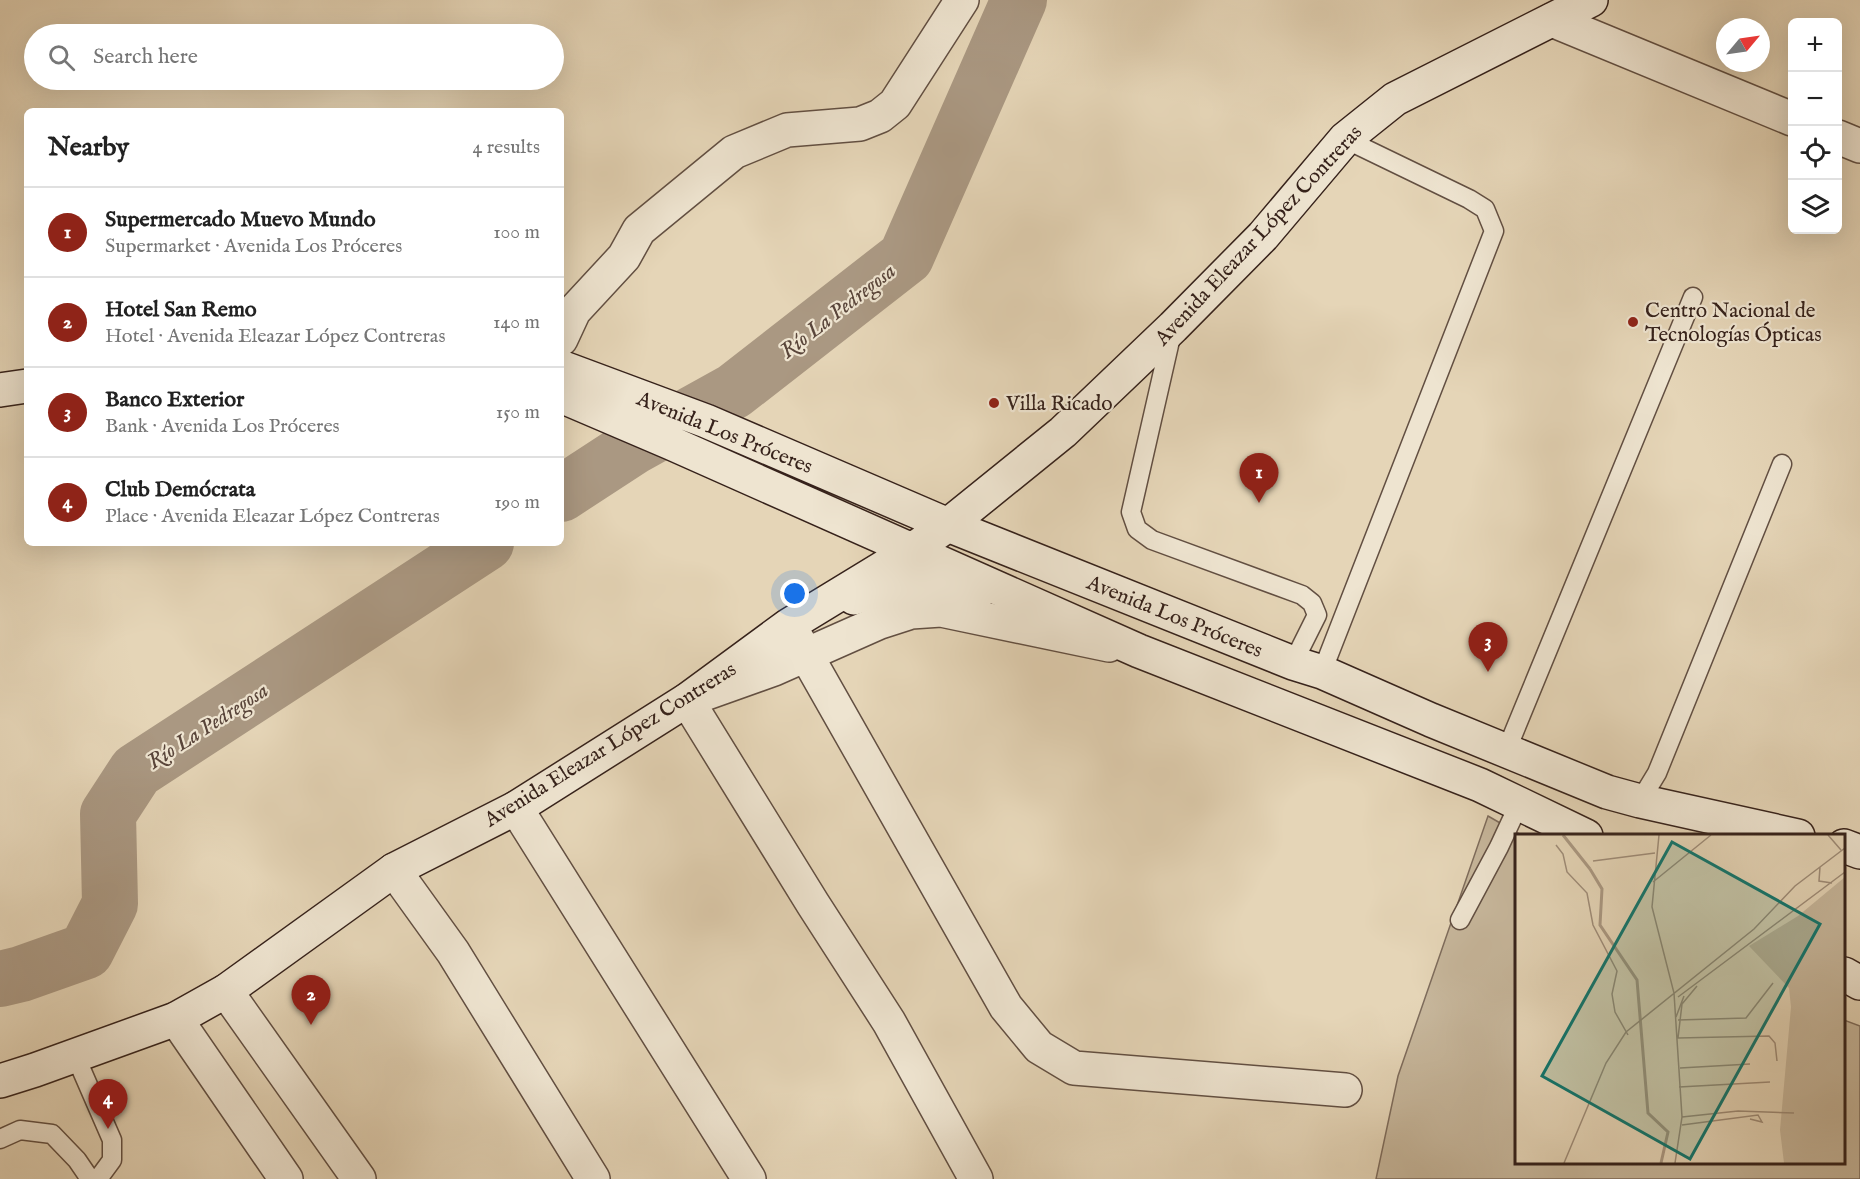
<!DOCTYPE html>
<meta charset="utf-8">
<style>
body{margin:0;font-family:"IM FELL English",serif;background:#f6f6f6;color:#222}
.controls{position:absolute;right:18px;top:18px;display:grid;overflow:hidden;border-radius:9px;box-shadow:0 6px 24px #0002}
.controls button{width:54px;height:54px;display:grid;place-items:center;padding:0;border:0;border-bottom:2px solid #e0e0e0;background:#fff;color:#222;font:30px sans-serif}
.compass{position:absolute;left:1716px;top:18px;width:54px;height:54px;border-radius:50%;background:#fff;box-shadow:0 6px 24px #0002;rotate:61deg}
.you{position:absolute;left:795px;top:594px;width:21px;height:21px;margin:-15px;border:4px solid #fff;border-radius:50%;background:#1a73e8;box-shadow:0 0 0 9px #1a73e833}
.badge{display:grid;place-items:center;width:39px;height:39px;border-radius:50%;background:#8f2418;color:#fff;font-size:20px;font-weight:700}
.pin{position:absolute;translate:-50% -50px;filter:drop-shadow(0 2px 3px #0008)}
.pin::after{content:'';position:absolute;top:32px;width:21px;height:18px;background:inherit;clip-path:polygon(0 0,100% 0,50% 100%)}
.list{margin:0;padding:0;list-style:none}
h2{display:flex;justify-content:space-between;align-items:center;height:78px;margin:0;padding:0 24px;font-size:26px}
h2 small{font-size:20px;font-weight:400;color:#767676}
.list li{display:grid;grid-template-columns:39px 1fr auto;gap:18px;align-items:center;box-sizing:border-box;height:90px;padding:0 24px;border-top:2px solid #e0e0e0}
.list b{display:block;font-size:22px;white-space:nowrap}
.list p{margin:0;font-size:20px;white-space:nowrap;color:#767676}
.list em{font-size:20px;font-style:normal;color:#767676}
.icon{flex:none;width:33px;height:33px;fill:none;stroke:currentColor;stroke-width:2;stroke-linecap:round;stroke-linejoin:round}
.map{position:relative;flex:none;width:1860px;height:1179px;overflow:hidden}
.search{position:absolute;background:#fff;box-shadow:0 6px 24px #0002;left:24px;top:24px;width:540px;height:66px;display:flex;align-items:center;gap:15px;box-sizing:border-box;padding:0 21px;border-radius:33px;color:#767676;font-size:22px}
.panel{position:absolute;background:#fff;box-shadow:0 6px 24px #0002;left:24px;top:108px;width:540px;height:438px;border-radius:9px}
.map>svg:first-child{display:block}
</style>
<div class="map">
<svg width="1860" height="1179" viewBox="0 0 1860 1179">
<rect width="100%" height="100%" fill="#e5d5b7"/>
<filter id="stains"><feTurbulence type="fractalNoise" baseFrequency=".00333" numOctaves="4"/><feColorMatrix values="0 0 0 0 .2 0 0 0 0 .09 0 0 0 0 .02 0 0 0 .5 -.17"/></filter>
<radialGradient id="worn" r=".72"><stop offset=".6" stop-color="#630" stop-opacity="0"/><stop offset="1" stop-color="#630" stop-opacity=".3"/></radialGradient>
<path fill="#c7b79c" stroke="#7e6c5c" stroke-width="1.5" d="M1488,816L1521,835L1516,836V1162H1844V1020L1860,1026V1179H1376L1398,1076Z"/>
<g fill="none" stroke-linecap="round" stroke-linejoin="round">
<path stroke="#aa9882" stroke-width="56" d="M561,494L633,447L734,391L906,257L1019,0
M0,979L21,974L86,951L110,904L108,814L136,771L486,543"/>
<defs>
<path id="lane" d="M1172,332L1131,512L1137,529L1152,540L1302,595L1312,603L1317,615L1293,663
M1322,672L1494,231L1485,209L1469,199L1345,139
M1507,749L1693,297
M1640,801L1657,773L1782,464
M1460,920L1499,847L1519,804
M75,1055L112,1140V1160L98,1179
M0,1139L20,1130L52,1134L77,1160L90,1179"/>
<path id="street" d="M1552,20L1792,119
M1838,137L1860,146
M561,339L574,311L624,257L639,230L734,152L787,130L860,124L880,116L895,104L962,0
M796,637L1006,1007L1039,1047L1074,1068L1345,1090
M516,808L749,1179
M394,870L453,952L593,1179
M226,991L359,1179
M176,1019L286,1179
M976,1179L889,1022L813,904L687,700L774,669L880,622L911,612L941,610L1109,645"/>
<path id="secondary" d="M561,367L706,421L948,525L1293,663L1322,672L1431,720L1607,792L1640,801L1798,836
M0,390L27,386
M561,396L671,443L1139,651L1480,785L1586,836
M854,598L884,587L931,584L975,598
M1844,846L1860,852
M1844,974L1860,983
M0,1081L35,1070L176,1019L226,991L394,870L516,808L687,700L789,625L912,550L948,525L1063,432L1173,327L1263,236L1345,139L1395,99L1591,0"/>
</defs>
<use href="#lane" stroke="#624f42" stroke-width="21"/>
<use href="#street" stroke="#624f42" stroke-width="36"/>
<use href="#secondary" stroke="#36221b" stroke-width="36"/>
<use href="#lane" stroke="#eee4d0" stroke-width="18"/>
<use href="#street" stroke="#eee4d0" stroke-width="33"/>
<use href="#secondary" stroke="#eee4d0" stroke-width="33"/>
</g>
<g fill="#8f2418" stroke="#eee4d0" stroke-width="2">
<circle cx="1633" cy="322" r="6"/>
<circle cx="994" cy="403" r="6"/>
</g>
<g text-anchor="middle" stroke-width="4.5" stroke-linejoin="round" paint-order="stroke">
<g font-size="21" fill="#36221b" stroke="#eee4d0">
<text transform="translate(1258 235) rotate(-47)" y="7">Avenida Eleazar López Contreras</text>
<text transform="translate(725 432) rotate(22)" y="7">Avenida Los Próceres</text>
<text transform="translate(1175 616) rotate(22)" y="7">Avenida Los Próceres</text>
<text transform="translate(610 744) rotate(-32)" y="7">Avenida Eleazar López Contreras</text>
</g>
<g font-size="21" fill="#36221b" stroke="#eee4d0" text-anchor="start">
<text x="1645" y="317">Centro Nacional de<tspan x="1645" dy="24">Tecnologías Ópticas</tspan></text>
<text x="1006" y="410">Villa Ricado</text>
</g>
<g font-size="22" font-style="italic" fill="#59453a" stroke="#eee4d0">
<text transform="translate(837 310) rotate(-38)" y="8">Río La Pedregosa</text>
<text transform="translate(207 725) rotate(-33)" y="8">Río La Pedregosa</text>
</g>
</g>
<g transform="translate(1515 834)">
<rect width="330" height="330" fill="#e5d5b7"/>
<path d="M330,43V329H269L265,296L276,173L274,154L234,112L283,82Z" fill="#c7b79c"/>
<path fill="none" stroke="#aa9882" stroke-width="3" d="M48,1L75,35M75,35L87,55L85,91L122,146L133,279L153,298L146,329"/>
<path fill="none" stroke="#9f8d79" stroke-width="1.5" d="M144,1L137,73L159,159L167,283L160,329M313,1L326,16M41,11L48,20L52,38L72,59L78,91L102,137L97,160L100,178L113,201M78,27L140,19M305,33L304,47L317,49M138,48L196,1M182,152L167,170L163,204L254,202L260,209L262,227M163,163L330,38M161,183L169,162M163,186L231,184L258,149M165,234L235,230M164,253L255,248M167,283L223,277L279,279M167,291L243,281L247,288L235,285M49,329L91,229L111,198L239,95L280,52L330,14"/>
<path fill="#0f766e" fill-opacity="0.15" stroke="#0f766e" stroke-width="3" d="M157,8L305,90L175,325L27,242Z"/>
<rect width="330" height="330" fill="none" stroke="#36221b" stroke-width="3"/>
</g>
<rect width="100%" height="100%" filter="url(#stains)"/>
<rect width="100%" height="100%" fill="url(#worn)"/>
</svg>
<div class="controls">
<button>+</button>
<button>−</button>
<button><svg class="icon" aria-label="locate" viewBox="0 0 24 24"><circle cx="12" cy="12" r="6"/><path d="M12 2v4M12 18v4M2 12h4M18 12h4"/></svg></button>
<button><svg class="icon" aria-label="layers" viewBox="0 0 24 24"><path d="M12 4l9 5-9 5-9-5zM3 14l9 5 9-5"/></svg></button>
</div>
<svg class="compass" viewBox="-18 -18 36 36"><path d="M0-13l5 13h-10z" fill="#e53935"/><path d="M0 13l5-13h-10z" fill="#767676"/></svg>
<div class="you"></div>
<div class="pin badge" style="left:1259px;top:503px">1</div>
<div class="pin badge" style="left:311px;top:1025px">2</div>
<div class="pin badge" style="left:1488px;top:672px">3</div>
<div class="pin badge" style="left:108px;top:1129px">4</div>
<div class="search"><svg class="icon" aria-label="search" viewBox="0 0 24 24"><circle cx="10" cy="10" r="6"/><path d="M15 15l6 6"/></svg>Search here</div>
<section class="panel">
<h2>Nearby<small>4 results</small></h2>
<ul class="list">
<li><span class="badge">1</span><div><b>Supermercado Muevo Mundo</b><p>Supermarket · Avenida Los Próceres</p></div><em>100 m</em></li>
<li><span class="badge">2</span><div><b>Hotel San Remo</b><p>Hotel · Avenida Eleazar López Contreras</p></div><em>140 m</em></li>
<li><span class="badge">3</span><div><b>Banco Exterior</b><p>Bank · Avenida Los Próceres</p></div><em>150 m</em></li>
<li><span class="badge">4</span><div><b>Club Demócrata</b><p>Place · Avenida Eleazar López Contreras</p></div><em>190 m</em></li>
</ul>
</section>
</div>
